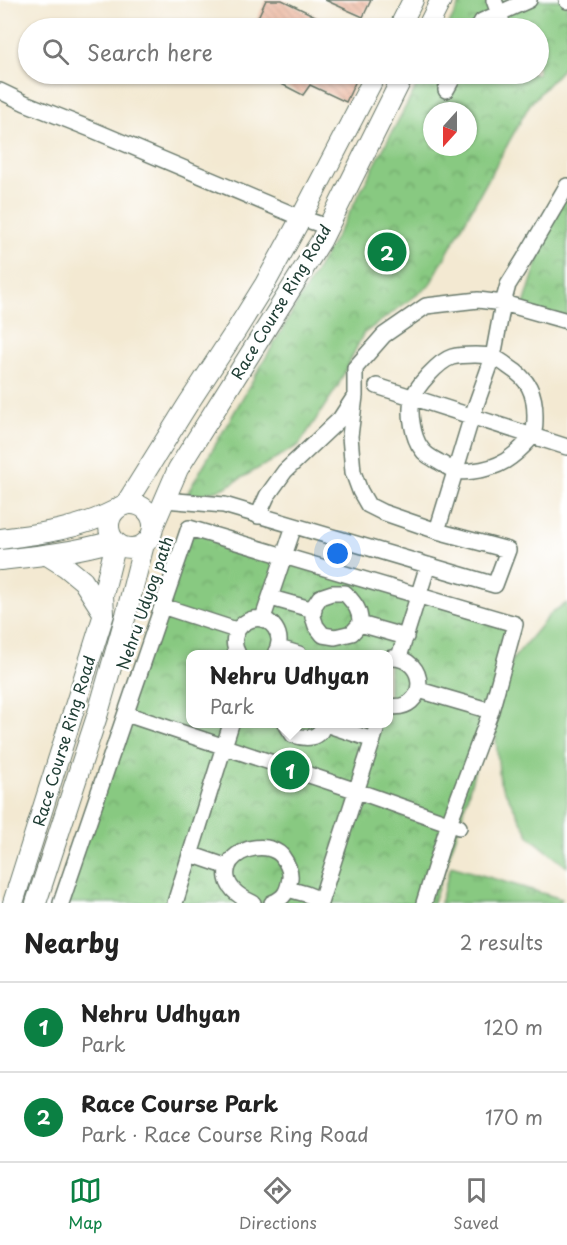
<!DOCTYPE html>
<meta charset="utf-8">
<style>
body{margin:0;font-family:"Playpen Sans",sans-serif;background:#f2f2f2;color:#222}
.compass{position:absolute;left:423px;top:102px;width:54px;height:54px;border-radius:50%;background:#fff;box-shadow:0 2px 4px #0004;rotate:201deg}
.you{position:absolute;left:338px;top:554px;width:21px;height:21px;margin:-15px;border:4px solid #fff;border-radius:50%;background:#1a73e8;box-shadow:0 0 0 9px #1a73e833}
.badge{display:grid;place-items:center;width:39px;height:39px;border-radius:50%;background:#0b8043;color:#fff;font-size:20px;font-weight:700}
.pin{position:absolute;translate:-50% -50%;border:3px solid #fff;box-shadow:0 2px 6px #0006}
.popup{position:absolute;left:186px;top:650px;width:207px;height:78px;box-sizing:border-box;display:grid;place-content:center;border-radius:12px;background:#fff;filter:drop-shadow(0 2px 4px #0005);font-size:20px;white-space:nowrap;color:#767676}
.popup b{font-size:22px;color:#222}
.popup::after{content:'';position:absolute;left:50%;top:100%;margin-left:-12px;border:12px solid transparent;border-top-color:#fff}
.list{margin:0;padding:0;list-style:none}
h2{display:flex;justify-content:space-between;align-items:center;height:78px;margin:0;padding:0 24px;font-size:26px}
h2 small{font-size:20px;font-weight:400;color:#767676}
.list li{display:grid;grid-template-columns:39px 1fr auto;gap:18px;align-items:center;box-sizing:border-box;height:90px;padding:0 24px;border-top:2px solid #e0e0e0}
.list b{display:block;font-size:22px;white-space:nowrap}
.list p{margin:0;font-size:20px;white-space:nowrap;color:#767676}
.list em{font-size:20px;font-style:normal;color:#767676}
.icon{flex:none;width:33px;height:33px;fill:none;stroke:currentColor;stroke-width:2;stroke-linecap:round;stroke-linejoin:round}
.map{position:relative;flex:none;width:567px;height:903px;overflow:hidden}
.search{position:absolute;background:#fff;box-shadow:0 2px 4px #0004;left:18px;right:18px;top:18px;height:66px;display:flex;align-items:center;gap:15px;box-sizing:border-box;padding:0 21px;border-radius:33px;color:#767676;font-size:22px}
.sheet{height:258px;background:#fff}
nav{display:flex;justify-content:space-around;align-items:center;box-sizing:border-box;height:84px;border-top:2px solid #e0e0e0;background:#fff;font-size:16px;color:#767676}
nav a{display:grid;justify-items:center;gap:3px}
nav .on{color:#0b8043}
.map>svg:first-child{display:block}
</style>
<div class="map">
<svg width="567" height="903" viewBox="0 0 567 903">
<defs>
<pattern id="grass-tufts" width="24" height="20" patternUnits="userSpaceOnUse" patternTransform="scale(1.5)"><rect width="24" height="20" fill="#88c981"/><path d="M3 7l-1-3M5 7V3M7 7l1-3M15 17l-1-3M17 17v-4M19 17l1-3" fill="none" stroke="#6fa46a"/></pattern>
<pattern id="park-crowns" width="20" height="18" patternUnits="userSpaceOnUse" patternTransform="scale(1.5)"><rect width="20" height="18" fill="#88c981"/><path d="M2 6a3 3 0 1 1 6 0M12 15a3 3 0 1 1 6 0" fill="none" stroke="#6fa46a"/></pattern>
<pattern id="building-back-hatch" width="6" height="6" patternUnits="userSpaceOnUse" patternTransform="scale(1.5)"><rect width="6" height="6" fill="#ebb69e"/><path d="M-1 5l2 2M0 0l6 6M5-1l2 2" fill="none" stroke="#c99d89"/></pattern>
</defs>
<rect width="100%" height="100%" fill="#fff"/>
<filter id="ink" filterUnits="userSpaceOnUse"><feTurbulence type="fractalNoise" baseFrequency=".0167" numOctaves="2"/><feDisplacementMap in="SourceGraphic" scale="12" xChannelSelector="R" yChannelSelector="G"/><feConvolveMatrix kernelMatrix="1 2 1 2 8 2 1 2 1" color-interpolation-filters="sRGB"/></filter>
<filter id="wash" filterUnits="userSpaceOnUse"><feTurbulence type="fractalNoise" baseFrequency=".008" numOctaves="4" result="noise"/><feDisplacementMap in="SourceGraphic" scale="24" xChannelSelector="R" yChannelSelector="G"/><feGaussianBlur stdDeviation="1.35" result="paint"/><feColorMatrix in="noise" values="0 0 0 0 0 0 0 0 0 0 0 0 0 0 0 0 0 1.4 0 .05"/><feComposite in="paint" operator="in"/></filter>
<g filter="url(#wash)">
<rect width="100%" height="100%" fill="#f3e9d2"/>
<path fill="url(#grass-tufts)" stroke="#54835a" stroke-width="1.5" d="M451,866L562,899L560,903H440Z"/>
<path fill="url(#park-crowns)" stroke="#54835a" stroke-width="1.5" fill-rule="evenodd" d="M462,0H567V64L530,104L429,286L363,334L338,386L299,445L224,488L184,499L346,219L423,74H538V28H447ZM432,111H468V147H432Z
M567,188V328L521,314L553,212Z
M189,528L515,624L459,827L433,903H61ZM191,654H389V724H191Z"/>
<path fill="#88c981" stroke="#54835a" stroke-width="1.5" d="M567,603V867L530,837L500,782L494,719L512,660L552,612Z"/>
<g id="blocks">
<path fill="url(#building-back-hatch)" d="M266,0H282L340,28H253Z
M325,0H371L363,17Z
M262,74H359L346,102L310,85L303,95Z"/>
</g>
</g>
<g filter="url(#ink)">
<use href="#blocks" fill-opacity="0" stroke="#69796b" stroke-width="1.5"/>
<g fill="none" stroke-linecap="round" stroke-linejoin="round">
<defs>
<path id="minor" d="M494,0L504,28
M567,0V1
M478,28L482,21L529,0
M446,90L455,74
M0,91L25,103L93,130L301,218L328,227
M475,355C480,355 487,355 493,357C498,359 504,363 509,367C528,379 535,392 535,416C535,423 535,433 531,438C513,458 500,468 473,471C466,472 457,472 451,469C447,467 443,464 439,462C432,458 425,455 421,448C413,438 409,413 412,400C415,387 439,361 452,357C459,355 467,355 475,355Z
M377,386L567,447
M165,500L224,505L495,585L508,550L437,531L382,512L368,505L360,491L353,472L350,436L355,396
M258,516L267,496L285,471L340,419L355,396V368L384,335L426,306L478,300L503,303L567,321
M437,531L472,416L493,357L503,303L508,285L523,261L567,186
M271,598L314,610
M162,606L236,630
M263,618L294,526
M360,624L352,633L335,637L323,635L316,626L313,617L314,606L320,597L332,593H345C354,603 361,610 360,624L406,637
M279,648L299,654
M238,654C223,628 259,605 275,628C281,637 280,645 275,654
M399,657L428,565
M419,690L491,711
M389,706C428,713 429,657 391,658
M126,714L357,791L459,827
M286,724L293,735C305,739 321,740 323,724
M325,724L373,740
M190,854L228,867
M288,889L306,894L321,900
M61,903L189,528L515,624L491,711L449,823L424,903
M175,903L231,724
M253,903C243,899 229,890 227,878C223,855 253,843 271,849C276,851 279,852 282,856C287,863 291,870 290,878C288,891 285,898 272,903
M320,903L378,724"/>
<path id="major" d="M399,28L413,0
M427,28L441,0
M109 526a22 22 0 1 1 44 0a22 22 0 1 1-44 0Z
M125,505L188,404L237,329L265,284L301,218L376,74
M153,527L178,469L321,241L404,74
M0,539C39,534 79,529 114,511
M47,555L66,567L83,581L104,614
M0,560C39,556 75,552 113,541
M13,903L104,614L103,595L116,543
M36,903L98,713L126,615L144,544"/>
</defs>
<use href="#minor" stroke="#69796b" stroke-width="18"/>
<use href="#major" stroke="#69796b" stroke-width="22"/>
<use href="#minor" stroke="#fff" stroke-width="15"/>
<use href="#major" stroke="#fff" stroke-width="20"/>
</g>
</g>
<g text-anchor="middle" stroke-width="5" stroke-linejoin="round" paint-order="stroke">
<g font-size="16" fill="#1f3d34" stroke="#fff">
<text transform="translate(281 302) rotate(-59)" y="6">Race Course Ring Road</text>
<text transform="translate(145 603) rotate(-71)" y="6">Nehru Udyog path</text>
<text transform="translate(64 741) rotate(-73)" y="6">Race Course Ring Road</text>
</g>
</g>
</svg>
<svg class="compass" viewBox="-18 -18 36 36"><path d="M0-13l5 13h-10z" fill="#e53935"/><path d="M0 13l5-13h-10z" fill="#767676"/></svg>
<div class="you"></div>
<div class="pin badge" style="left:290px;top:770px">1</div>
<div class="popup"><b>Nehru Udhyan</b>Park</div>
<div class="pin badge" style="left:387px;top:252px">2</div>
<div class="search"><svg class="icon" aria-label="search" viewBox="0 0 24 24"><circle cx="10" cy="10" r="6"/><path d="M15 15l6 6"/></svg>Search here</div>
</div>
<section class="sheet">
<h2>Nearby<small>2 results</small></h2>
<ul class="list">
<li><span class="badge">1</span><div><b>Nehru Udhyan</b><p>Park</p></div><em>120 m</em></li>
<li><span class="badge">2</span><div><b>Race Course Park</b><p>Park · Race Course Ring Road</p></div><em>170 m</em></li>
</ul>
</section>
<nav>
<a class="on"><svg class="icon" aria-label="map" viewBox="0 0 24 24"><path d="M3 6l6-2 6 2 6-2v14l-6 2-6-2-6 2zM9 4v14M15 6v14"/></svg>Map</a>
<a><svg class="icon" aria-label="directions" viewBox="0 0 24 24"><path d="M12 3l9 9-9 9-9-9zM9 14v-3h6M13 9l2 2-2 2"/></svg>Directions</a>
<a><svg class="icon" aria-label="saved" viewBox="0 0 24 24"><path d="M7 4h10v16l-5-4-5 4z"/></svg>Saved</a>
</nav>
